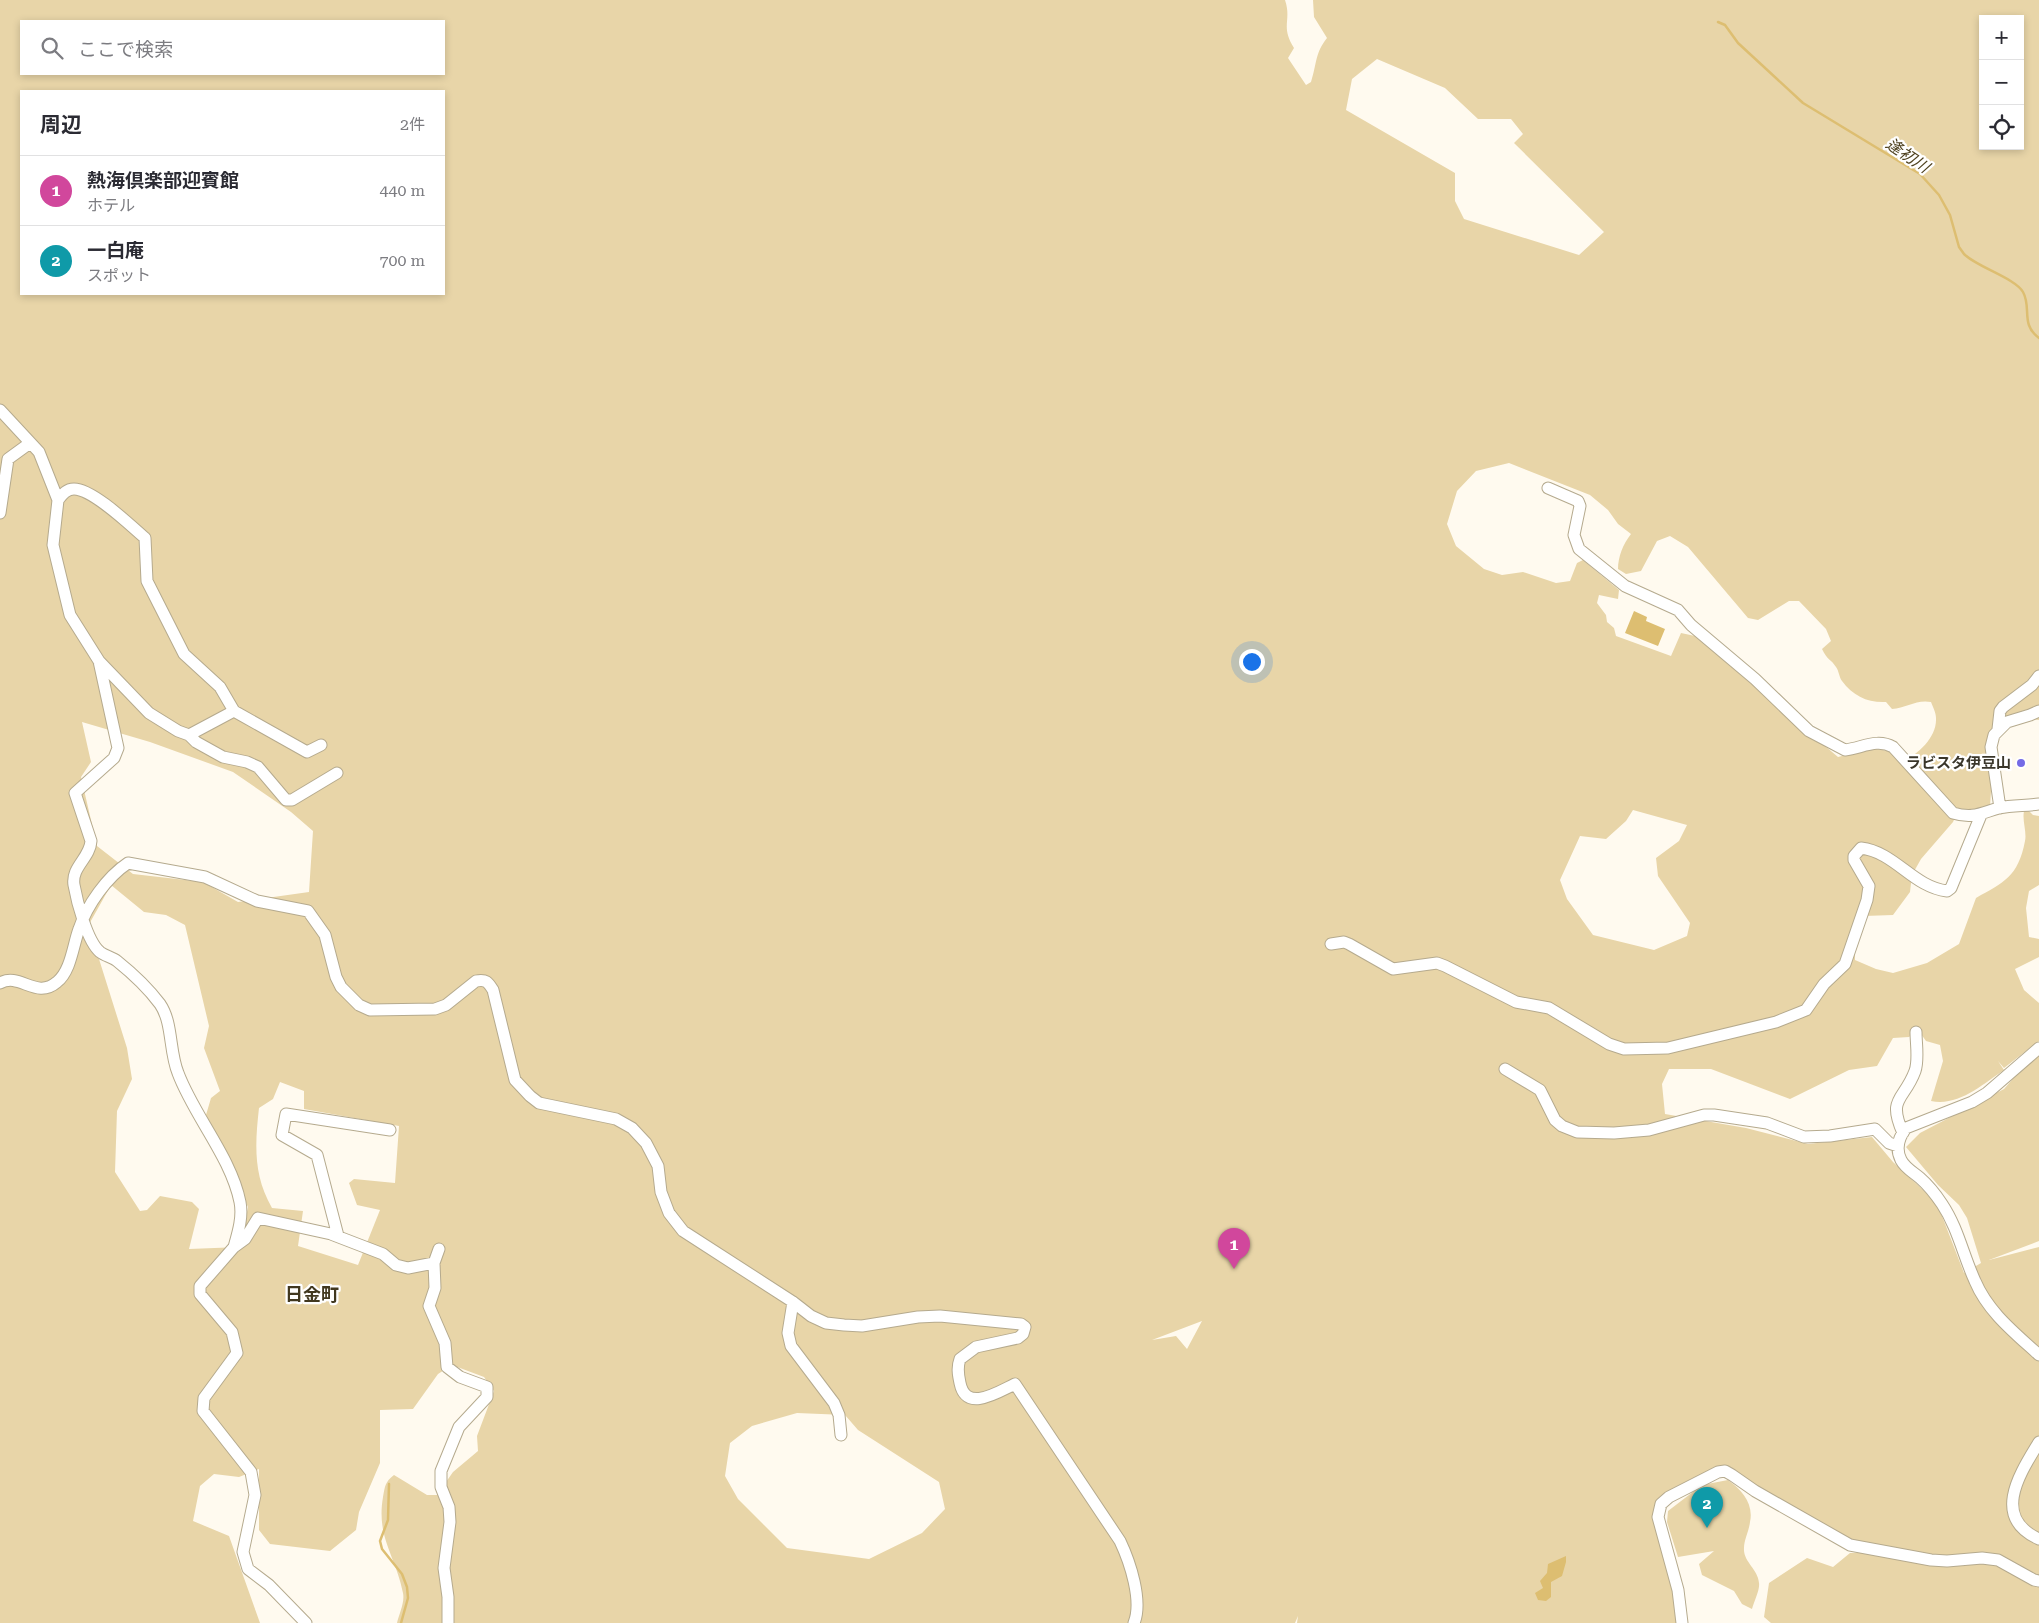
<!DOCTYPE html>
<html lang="ja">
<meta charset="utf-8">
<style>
body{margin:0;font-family:"Roboto Serif","Noto Sans JP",serif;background:#f2f2f3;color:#2b2b33}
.controls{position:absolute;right:15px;top:15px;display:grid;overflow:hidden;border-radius:0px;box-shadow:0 2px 8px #0003}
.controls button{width:45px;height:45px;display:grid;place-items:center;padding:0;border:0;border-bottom:1px solid #e1e1e2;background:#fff;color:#2b2b33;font:25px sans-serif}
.you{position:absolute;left:1251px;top:661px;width:18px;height:18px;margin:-12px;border:4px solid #fff;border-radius:50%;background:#1a73e8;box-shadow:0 0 0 8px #1a73e833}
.badge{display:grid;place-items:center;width:32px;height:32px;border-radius:50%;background:#db2777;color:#fff;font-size:16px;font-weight:700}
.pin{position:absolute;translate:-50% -41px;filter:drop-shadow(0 1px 2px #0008)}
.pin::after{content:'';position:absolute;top:26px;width:18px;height:15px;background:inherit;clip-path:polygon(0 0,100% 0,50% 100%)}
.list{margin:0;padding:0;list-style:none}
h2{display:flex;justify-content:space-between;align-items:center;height:65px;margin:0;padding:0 20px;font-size:21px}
h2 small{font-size:16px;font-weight:400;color:#7c7c81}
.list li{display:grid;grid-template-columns:32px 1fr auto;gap:15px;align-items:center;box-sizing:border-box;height:70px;padding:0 20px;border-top:1px solid #e1e1e2}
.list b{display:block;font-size:19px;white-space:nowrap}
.list p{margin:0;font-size:16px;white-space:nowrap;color:#7c7c81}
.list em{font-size:16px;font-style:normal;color:#7c7c81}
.icon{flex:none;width:28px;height:28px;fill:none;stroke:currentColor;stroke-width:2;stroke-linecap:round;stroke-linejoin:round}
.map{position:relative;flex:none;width:2039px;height:1623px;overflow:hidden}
.search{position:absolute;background:#fff;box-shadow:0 2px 8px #0003;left:20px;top:20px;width:425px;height:55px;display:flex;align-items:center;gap:12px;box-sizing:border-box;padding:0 18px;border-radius:0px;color:#7c7c81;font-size:19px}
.panel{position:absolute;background:#fff;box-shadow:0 2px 8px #0003;left:20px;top:90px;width:425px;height:205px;border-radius:0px}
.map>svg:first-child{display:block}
</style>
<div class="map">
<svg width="2039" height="1623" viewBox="0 0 2039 1623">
<rect width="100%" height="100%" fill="#fffaef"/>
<path fill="#e8d5a8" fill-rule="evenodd" d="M0,0H1285C1292,21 1280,26 1294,48L1288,58L1306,85L1311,82C1317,63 1315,53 1327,38L1314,17L1313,0H2039V720L2030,719L1995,728L1990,807L1980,811H1958L1953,822L1921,859L1912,875L1910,892L1893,915L1864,916L1855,943V960L1876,969L1893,973L1927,963L1959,944L1976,898C2004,882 2018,877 2025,841C2027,832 2022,821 2024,811L2028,810L2033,815L2039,816V885L2029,891L2026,908L2029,937L2039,939V957L2015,969L2024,990L2039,1003V1041L2004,1068L1998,1061L2004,1070C1983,1084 1958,1107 1931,1101L1943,1061L1940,1045L1926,1041L1921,1034L1914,1032L1909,1037L1893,1038L1877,1066L1849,1070L1790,1099L1711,1069H1669L1662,1084L1665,1114L1746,1128L1808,1144L1872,1137L1893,1162L1937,1203L1964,1273L1981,1263L1967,1218L1959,1205L1938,1185L1906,1147L1920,1133L2004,1089L2039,1049V1241L1989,1260L2039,1247V1623H1771L1764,1617L1769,1583L1807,1558L1833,1567L1850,1553L1892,1552L1852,1542L1756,1486L1728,1467L1661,1497L1654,1516L1678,1600L1679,1623H1297L1298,1616L1295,1623H397C399,1614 405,1602 403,1593C396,1556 376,1538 383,1497C385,1486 385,1482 394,1475L427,1495H437L453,1472L478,1451L477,1436L494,1391L484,1377L452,1365L438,1374L413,1409L380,1410V1463L359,1512L356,1530L330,1551L270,1544L259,1530V1469L239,1477L214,1474L200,1486L193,1521L229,1536L260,1623H0ZM1983,19H2020V146H1983ZM21,21H444V74H21ZM1377,59L1445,88L1478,119H1511L1523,134L1514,143L1604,232L1579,255L1464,219L1455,201V173L1346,110L1352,79ZM21,91H444V294H21ZM1509,463L1590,495L1608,510L1618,524L1631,534C1623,544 1618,557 1618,569L1626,574L1641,571L1657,541L1670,536L1688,547L1748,618L1758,620L1789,601H1799L1826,629L1831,641L1822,649C1827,660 1831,659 1836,667C1839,671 1839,677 1842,681C1853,696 1868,703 1886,702L1892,709C1906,708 1917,699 1931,702C1933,707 1936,713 1936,718C1937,738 1918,753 1904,762C1882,741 1863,750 1838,757L1695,636L1681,633L1671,656L1616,636L1614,628L1607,622L1606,615L1597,603L1599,595L1618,599L1619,590L1583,560L1577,563L1570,581L1556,583L1523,572L1502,575L1484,569L1456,546L1447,524L1457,491L1476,471ZM82,722L150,742L233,772L291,812L313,831L309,892L238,902L203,882L133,874L97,846L81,777L91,762ZM1633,810L1687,825L1679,841L1656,858L1658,876L1690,923L1687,936L1654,950L1593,935L1567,899L1560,880L1580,836L1606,839L1626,821ZM111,885L144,912L166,915L185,925L209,1026L204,1048L220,1091L211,1098L206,1115L248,1207L240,1247L189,1249L199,1209L192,1202L160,1196L147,1210L140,1211L115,1172L117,1111L132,1079L127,1048L99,959L83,935ZM280,1082L304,1091V1109L399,1126L395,1183L354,1179L349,1183L357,1205L380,1210L358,1265L298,1246L303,1211L272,1208C253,1175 255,1144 259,1108L273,1099ZM1202,1321L1187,1349L1176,1336L1152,1340ZM797,1413L845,1415L858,1430L939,1482L945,1509L922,1533L869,1559L787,1548L738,1499L725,1476L730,1443L752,1426Z
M1728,1480C1742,1490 1754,1504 1750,1522C1749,1531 1744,1540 1744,1548C1743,1562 1758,1569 1759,1583C1760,1590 1754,1601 1752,1609L1742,1604L1734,1591L1702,1575L1699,1564L1714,1551L1678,1557L1667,1522L1668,1511L1702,1485Z"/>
<path fill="#ddbe71" d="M1634,611L1647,617L1646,621L1665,629L1658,646L1625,633Z
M1566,1556V1562L1562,1576L1551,1582V1597L1546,1601L1538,1600L1535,1593L1543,1588L1540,1581L1547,1573L1548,1564Z"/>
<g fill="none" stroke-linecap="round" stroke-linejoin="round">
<path stroke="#ddbe71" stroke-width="2.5" d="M1718,22L1725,25L1738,43L1803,103L1920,174L1939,195L1950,215L1959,247L1964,254C1977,267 2015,278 2023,292C2032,308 2020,324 2039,338
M389,1484L388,1520L380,1541L382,1549L402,1574L407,1587L408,1598L401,1623"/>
<defs>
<path id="minor" d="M0,410L39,452L58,500L53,545L70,615L99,661L149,713L178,731L189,735L196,742L223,757L247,762L258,767L286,800H292L337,773
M1548,488L1578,501L1580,506L1574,535L1579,549L1625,586L1678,610L1691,625L1755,679L1809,731L1845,750C1862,748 1877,738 1893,747L1953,813C1973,819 1981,813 1999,808C2012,805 2026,806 2039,804
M58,500C62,495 66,489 74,489C93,489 131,526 145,538L147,581L184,654L220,687L234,711L307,752L321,745
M0,513L8,459L30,443
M99,661L118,748L114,758L75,793L91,841C90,858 71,867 74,885C77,902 87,941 100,952C105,956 112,957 117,961C132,973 148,988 160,1004C173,1023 169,1051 178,1073C194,1116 231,1157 240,1202C243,1217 238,1233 234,1247
M1998,729L2000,711L2003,707L2032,685L2039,676
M189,735L234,711
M2000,808L1991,747L1994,735L2007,722L2030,715L2039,711
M1331,944L1344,942L1349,944L1393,969L1437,963L1445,966L1516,1002L1549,1008L1609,1044L1624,1049L1668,1048L1776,1022L1806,1010L1824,984L1845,964L1867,900L1869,886L1854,860V856L1861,848C1895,852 1913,887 1947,891L1951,888L1981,815
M0,983C20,972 36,1000 57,982C71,971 73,945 79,929C87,905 107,877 128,863L205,877L257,901L308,911L325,935L336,977L341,987L359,1005L370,1010L435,1009L446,1005L476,981C486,979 488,982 493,990L515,1080L530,1096L539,1103L616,1119L632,1128L646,1143L658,1166L661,1192L669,1213L683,1231L793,1302L811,1316L826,1323L844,1325L862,1326L918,1317L940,1316L1021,1324L1025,1327L1023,1334L1018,1338L976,1347L960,1359C957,1367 958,1374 960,1383C966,1413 998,1392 1015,1384L1120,1541C1130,1562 1143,1601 1134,1623
M2039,1048L1987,1093L1972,1102L1906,1128C1899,1137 1895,1148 1901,1160C1905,1168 1913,1172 1920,1178C1928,1185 1936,1195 1942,1204C1958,1228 1963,1255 1975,1281C1988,1312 2015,1333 2039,1355
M1505,1069L1540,1090L1555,1120L1562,1126L1577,1132L1614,1133L1649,1130L1704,1115H1714L1767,1123L1804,1137L1830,1136L1875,1129L1889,1143L1898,1146
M1903,1133C1887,1097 1904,1101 1915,1071C1919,1060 1916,1044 1916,1032
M338,1236L317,1155L282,1135L286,1114L390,1130
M434,1263L435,1288L429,1306L445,1343L447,1367L460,1377L487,1387V1397L459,1427L441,1471V1487L449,1507L450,1522L444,1568L448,1597V1623
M793,1302L788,1333L791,1346L834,1403L839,1415L841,1435
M2039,1442C2021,1472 1990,1517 2039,1539
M306,1623L269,1585L248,1569L243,1552L255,1495L251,1472L203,1411L204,1398L237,1353L232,1332L200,1294V1286L234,1247L245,1239L258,1218L331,1234L383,1254L396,1265L408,1268L434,1263L439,1249
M1682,1623L1678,1590L1658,1517L1661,1504L1669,1497L1718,1472L1725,1471L1732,1475L1755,1491L1850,1545L1931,1560L1947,1561L1982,1558L1998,1560L2034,1580L2039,1581"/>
</defs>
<use href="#minor" stroke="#b5aa8e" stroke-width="13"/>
<use href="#minor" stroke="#fff" stroke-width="11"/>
</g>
<circle fill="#756be6" stroke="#fff" stroke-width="2" cx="2021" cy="763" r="5"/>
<g text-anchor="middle" stroke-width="4.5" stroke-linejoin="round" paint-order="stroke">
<g font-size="15" font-weight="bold" fill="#3a362a" stroke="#fff" text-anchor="end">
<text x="2011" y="768">ラビスタ伊豆山</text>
</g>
<g font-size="16" font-style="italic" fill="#4e411f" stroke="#fff">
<text transform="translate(1908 155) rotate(34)" y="6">逢初川</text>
</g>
<g font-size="18" font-weight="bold" fill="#41381f" stroke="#fff">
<text x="312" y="1301">日金町</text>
</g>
</g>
</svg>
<div class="controls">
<button>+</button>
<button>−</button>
<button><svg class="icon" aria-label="locate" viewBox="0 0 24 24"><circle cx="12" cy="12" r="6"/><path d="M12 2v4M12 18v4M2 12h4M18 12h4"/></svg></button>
</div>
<div class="you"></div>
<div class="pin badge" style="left:1234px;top:1269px;background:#d1479c">1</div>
<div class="pin badge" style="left:1707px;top:1528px;background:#0f9aa8">2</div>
<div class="search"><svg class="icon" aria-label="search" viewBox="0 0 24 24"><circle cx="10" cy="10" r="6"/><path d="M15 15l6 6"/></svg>ここで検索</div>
<section class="panel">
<h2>周辺<small>2件</small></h2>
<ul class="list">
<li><span class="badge" style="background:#d1479c">1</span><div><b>熱海倶楽部迎賓館</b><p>ホテル</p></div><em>440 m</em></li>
<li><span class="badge" style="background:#0f9aa8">2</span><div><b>一白庵</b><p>スポット</p></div><em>700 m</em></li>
</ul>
</section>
</div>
